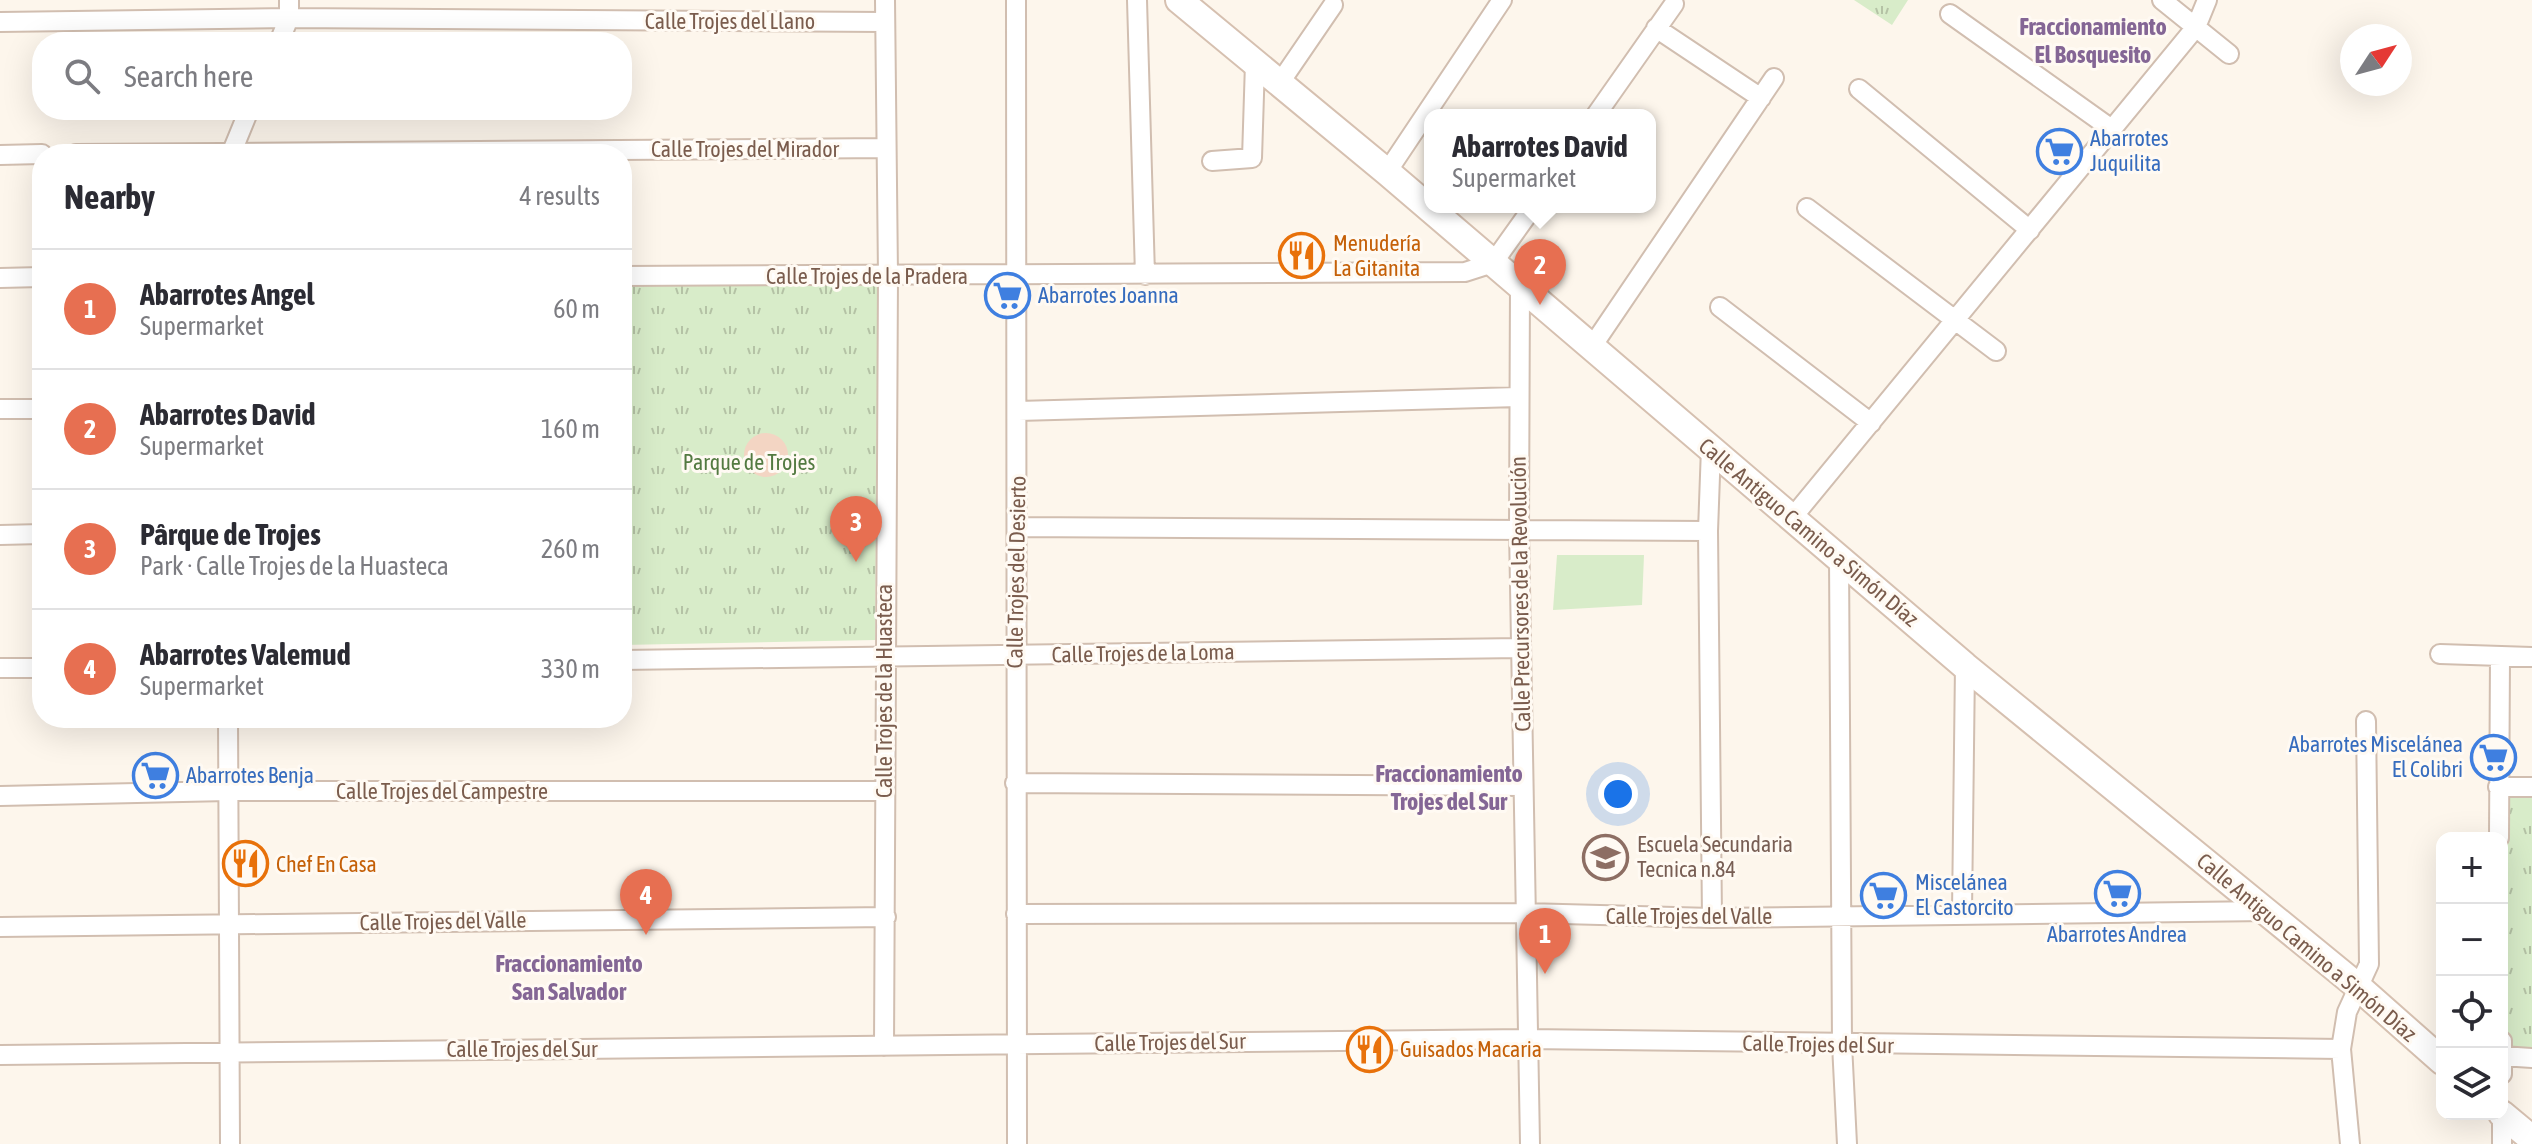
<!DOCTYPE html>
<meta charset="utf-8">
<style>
body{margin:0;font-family:"Asap Condensed",sans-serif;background:#f7f7f7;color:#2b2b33}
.controls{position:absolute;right:24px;bottom:24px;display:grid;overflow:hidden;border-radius:16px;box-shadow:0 8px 32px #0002}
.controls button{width:72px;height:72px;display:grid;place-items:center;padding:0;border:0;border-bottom:2px solid #e1e1e2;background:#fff;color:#2b2b33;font:40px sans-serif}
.compass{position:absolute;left:2340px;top:24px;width:72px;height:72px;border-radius:50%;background:#fff;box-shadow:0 8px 32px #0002;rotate:54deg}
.you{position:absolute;left:1618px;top:794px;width:28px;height:28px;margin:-20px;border:6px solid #fff;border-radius:50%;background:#1a73e8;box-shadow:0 0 0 12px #1a73e833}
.badge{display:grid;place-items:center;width:52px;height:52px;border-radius:50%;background:#e76f51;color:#fff;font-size:26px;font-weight:700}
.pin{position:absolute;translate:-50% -66px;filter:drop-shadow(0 2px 4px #0008)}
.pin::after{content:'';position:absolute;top:42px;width:28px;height:24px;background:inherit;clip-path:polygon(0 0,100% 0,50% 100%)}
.popup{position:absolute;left:1424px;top:109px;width:232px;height:104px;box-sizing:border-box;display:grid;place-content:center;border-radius:16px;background:#fff;filter:drop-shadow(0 2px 6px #0005);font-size:26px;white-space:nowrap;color:#7c7c81}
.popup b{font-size:30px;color:#2b2b33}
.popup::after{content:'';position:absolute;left:50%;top:100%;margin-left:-16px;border:16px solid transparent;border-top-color:#fff}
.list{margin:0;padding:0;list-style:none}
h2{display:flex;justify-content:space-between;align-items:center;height:104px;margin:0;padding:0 32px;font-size:34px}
h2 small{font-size:26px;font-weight:400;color:#7c7c81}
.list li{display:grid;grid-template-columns:52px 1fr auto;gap:24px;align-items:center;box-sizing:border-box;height:120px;padding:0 32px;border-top:2px solid #e1e1e2}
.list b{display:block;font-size:30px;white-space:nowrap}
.list p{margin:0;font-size:26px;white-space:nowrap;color:#7c7c81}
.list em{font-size:26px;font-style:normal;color:#7c7c81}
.icon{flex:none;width:44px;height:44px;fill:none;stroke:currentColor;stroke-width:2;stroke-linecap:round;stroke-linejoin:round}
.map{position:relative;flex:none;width:2532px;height:1144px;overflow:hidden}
.search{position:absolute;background:#fff;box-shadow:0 8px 32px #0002;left:32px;top:32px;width:600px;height:88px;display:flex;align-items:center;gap:20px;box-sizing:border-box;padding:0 28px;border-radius:32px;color:#7c7c81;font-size:30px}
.panel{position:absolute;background:#fff;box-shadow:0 8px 32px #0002;left:32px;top:144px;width:600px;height:584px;border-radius:32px}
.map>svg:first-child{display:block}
</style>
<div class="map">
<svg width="2532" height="1144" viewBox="0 0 2532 1144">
<defs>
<pattern id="park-tufts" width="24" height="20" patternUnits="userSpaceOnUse" patternTransform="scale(2)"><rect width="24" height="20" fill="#d8ecc9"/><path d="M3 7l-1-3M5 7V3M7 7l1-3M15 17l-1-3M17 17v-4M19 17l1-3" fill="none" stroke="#b4c2a5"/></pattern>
</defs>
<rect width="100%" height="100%" fill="#fdf6ec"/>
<path fill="#d8ecc9" d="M1557,555H1644L1642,605L1553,610Z"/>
<path fill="url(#park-tufts)" d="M1854,0H1908L1892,25Z
M622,284H878L875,640L622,645Z
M2503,794H2532V1055L2506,1053Z"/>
<path fill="#f3d5c3" d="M744 455a22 22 0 1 1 44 0a22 22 0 1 1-44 0Z"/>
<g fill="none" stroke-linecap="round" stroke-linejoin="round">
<defs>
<path id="street" d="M1016,0L1017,1144
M1137,0L1145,275
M2162,0L2229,54
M1950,14L2113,130
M0,22L289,18L885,22
M1656,28L1761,98
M279,42L289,18V0
M1279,84L1333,5
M1859,89L2030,230
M1596,115L1674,4
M76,154L886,148
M231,154L249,110
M0,155L42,154
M1212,161L1252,158L1255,63
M1387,172L1502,0
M1807,208L1996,351
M622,276L1465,272L1493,263L1533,207
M0,278L42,277
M1520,285L1519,530L1530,1144
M1720,307L1871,423
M1591,348L1774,78
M0,409H42
M1018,411L1518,397
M1711,448L1708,531L1712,918
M1792,518L2196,27L2207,0
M1017,527L1708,531
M0,535L42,534
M1839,558L1842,1044L1847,1144
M2440,654L2532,657
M622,660L1521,648
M0,668H42
M228,718L230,1144
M1015,783L1523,786
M2498,787H2532
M0,796L228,791H884
M2499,838L2500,656
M1962,912L1965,666
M1016,914L1525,913L1712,918L2267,911
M0,927L886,917
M2502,1041V1074
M884,1046L888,276L885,0
M0,1055L1527,1039L2341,1049
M2502,1056L2532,1058
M2502,1114V1144
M2350,1144L2341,1049L2347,1012L2369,964L2366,721"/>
<path id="secondary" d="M1179,0L1387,172L1965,666L2356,985L2442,1061
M2502,1114L2532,1139"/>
</defs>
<use href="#street" stroke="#d1beb0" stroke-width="22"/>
<use href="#secondary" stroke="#d6c0b0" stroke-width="30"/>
<use href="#street" stroke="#fff" stroke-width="18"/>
<use href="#secondary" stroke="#fff" stroke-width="26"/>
</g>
<defs>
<symbol id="supermarket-ring" viewBox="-11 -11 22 22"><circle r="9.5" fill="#fffaf3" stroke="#3f7fe0" stroke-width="1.5"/><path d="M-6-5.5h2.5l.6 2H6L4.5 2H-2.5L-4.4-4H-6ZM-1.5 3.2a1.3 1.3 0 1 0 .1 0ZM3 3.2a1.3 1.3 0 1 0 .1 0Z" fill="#3f7fe0"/></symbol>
<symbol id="restaurant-ring" viewBox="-11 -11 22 22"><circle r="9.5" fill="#fffaf3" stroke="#e8710a" stroke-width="1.5"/><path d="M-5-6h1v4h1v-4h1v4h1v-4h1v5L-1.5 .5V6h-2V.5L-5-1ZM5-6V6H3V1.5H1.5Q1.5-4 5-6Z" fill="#e8710a"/></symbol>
<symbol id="school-ring" viewBox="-11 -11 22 22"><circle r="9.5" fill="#fffaf3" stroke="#8d6e63" stroke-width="1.5"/><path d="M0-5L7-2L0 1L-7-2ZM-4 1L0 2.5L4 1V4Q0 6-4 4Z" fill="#8d6e63"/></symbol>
</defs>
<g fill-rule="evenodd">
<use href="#supermarket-ring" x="2034" y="126" width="51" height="51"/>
<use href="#restaurant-ring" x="1276" y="230" width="51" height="51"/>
<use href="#supermarket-ring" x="982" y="270" width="51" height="51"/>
<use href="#supermarket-ring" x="2468" y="732" width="51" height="51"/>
<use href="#supermarket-ring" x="130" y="750" width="51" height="51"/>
<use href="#school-ring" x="1580" y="832" width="51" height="51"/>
<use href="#restaurant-ring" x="220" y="838" width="51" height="51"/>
<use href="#supermarket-ring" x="2092" y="868" width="51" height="51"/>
<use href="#supermarket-ring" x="1858" y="870" width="51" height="51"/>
<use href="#restaurant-ring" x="1344" y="1024" width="51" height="51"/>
</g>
<g text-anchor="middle" stroke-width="6" stroke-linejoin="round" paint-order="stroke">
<g font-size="22" fill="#7a5c4d" stroke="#fffaf3">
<text x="730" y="29">Calle Trojes del Llano</text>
<text x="745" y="157">Calle Trojes del Mirador</text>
<text x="867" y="284">Calle Trojes de la Pradera</text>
<text transform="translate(1809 532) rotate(40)" y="8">Calle Antiguo Camino a Simón Díaz</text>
<text transform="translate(1016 572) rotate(-89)" y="8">Calle Trojes del Desierto</text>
<text transform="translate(1520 594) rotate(-91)" y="8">Calle Precursores de la Revolución</text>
<text transform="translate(1143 653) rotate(-1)" y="8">Calle Trojes de la Loma</text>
<text transform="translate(884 691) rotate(-90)" y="8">Calle Trojes de la Huasteca</text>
<text x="442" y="799">Calle Trojes del Campestre</text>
<text x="1689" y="924">Calle Trojes del Valle</text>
<text transform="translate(443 921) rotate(-1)" y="8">Calle Trojes del Valle</text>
<text transform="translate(2307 947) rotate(40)" y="8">Calle Antiguo Camino a Simón Díaz</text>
<text transform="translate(1170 1042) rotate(-1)" y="8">Calle Trojes del Sur</text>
<text transform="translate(1818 1044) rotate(1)" y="8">Calle Trojes del Sur</text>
<text x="522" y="1057">Calle Trojes del Sur</text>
</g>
<g font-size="22" fill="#366cbe" stroke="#fffaf3" text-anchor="start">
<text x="2090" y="146">Abarrotes<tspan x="2090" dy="25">Juquilita</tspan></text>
<text x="1038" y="303">Abarrotes Joanna</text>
<text x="2463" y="752" text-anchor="end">Abarrotes Miscelánea<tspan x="2463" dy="25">El Colibri</tspan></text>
<text x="186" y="783">Abarrotes Benja</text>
<text x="1915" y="890">Miscelánea<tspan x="1915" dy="25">El Castorcito</tspan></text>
<text x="2117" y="942" text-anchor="middle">Abarrotes Andrea</text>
</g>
<g font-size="22" fill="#c56008" stroke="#fffaf3" text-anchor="start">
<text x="1333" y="251">Menudería<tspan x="1333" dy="25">La Gitanita</tspan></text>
<text x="276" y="872">Chef En Casa</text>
<text x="1400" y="1057">Guisados Macaria</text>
</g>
<g font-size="22" fill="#537a41" stroke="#fffaf3">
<text x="749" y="470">Parque de Trojes</text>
</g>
<g font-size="22" fill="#785e54" stroke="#fffaf3" text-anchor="start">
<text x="1637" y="852">Escuela Secundaria<tspan x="1637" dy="25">Tecnica n.84</tspan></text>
</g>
<g font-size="24" font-weight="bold" fill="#846695" stroke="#fffaf3">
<text x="2093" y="35">Fraccionamiento<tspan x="2093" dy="28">El Bosquesito</tspan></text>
<text x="1449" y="782">Fraccionamiento<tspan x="1449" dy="28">Trojes del Sur</tspan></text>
<text x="569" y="972">Fraccionamiento<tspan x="569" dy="28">San Salvador</tspan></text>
</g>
</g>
</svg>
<div class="controls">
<button>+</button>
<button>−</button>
<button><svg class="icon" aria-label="locate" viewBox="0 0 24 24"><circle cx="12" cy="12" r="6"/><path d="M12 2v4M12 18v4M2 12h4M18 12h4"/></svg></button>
<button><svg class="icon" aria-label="layers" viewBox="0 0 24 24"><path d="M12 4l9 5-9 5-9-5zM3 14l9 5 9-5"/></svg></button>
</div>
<svg class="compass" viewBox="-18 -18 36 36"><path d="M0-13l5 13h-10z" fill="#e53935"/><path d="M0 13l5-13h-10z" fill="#7c7c81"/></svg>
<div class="you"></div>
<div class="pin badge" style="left:1545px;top:974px">1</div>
<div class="pin badge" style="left:1540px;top:305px">2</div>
<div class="popup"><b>Abarrotes David</b>Supermarket</div>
<div class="pin badge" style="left:856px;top:562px">3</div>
<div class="pin badge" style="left:646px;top:935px">4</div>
<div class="search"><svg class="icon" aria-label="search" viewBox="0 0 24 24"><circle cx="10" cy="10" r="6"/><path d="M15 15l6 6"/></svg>Search here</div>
<section class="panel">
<h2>Nearby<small>4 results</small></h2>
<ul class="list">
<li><span class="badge">1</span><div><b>Abarrotes Angel</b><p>Supermarket</p></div><em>60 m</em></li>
<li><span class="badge">2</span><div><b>Abarrotes David</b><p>Supermarket</p></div><em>160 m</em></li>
<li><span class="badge">3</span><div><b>Pârque de Trojes</b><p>Park · Calle Trojes de la Huasteca</p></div><em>260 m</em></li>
<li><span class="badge">4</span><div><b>Abarrotes Valemud</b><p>Supermarket</p></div><em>330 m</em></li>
</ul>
</section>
</div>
